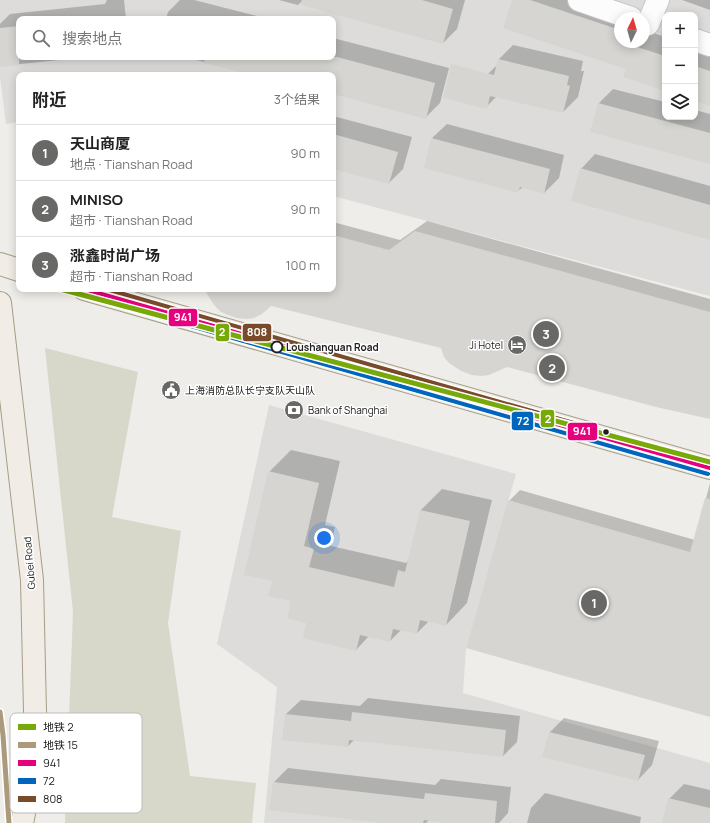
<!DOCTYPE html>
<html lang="zh">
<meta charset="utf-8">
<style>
body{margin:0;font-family:Manrope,"Noto Sans SC",sans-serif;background:#f6f6f6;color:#222}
.controls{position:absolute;right:12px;top:12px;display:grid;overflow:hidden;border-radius:8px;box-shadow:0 2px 10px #0003}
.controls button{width:36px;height:36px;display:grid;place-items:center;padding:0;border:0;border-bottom:1px solid #e0e0e0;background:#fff;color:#222;font:20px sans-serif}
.compass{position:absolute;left:614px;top:12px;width:36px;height:36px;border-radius:50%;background:#fff;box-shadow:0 2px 10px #0003;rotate:5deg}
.you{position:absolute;left:324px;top:538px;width:14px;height:14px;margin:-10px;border:3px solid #fff;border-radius:50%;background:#1a73e8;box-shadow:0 0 0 6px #1a73e833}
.badge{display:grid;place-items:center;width:26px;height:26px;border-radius:50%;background:#686866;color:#fff;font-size:13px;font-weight:700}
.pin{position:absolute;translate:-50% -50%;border:2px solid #fff;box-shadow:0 1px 4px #0006}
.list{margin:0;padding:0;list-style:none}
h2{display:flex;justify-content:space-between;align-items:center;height:52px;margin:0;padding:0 16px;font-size:17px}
h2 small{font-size:13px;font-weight:400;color:#767676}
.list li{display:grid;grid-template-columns:26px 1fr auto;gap:12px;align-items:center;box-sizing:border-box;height:56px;padding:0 16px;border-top:1px solid #e0e0e0}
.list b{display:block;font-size:15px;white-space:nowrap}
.list p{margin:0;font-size:13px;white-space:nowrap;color:#767676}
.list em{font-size:13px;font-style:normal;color:#767676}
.icon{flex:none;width:22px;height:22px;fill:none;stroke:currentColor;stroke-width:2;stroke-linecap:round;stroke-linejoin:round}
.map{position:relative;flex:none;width:710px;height:823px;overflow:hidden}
.search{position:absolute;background:#fff;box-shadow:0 2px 10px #0003;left:16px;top:16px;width:320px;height:44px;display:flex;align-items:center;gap:10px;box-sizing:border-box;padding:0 14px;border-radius:8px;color:#767676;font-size:15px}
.panel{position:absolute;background:#fff;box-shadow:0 2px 10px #0003;left:16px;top:72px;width:320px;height:220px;border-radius:8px}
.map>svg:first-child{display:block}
</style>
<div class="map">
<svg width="710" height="823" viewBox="0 0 710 823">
<rect width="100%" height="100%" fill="#eeede9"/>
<path fill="#dddcda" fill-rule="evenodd" d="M0,0H710V296L333,196V75H19V122L6,124L0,77ZM665,15H695V117H665ZM620,18H644V42H620ZM19,19H333V57H19Z
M269,405L516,474L466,648L463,693L710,763V823H264L277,687L217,644Z"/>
<path fill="#d7d8ca" d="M45,348L138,372L112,517L181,531L168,623L190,776L256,783L252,823H65L73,612Z"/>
<path fill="#0003" d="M107,0H124L126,19H19V57H90L0,66V24L10,14L105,4Z
M180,0H194L269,19H166L168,12Z
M279,0H303L298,5Z
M333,0H465L457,29L443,43Z
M513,0H587L620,18V42H644V19L648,31L665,37V90Z
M682,0H710V10Z
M333,38L449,68L440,103L425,118L333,93V75H256L185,57H333Z
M513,45L583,61L581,71H584L578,97L563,112L497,96L486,107L488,74L497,65L499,59Z
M695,47L710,52V105L695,100Z
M613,89L665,102V117H695V110L710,114V163L591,131L599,103Z
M333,116L412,137L403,169L389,183L333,168Z
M447,124L564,155L559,178L544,193L523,187L518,191L432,138Z
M595,154L710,186V239L581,169Z
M427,221L710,299V418L507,366L441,347L210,289H333V222L400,240Z
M291,450L340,461L325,525L335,527L331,546L406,563L409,560L421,510L442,489L492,500L467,603L446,625L429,621L417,633L401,630L390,641L369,636L356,650L308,622L292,601L273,580L269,472Z
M710,483V716L509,501L520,490L695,540Z
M368,698L520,716L517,742L503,756L355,739L348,746L283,739L286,714L301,700L360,706Z
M564,718L659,741L652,765L638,780L544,756L550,732Z
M288,768L435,785L441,779L511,787L508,813L499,823H454L429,820L426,823H391L274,782Z
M684,784L710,790V823H663L669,799Z
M545,793L641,817L640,823H527L531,808Z"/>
<path fill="#d6d5d1" d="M302,0H422L453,9L443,44L301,5Z
M512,0H530L620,30V42H635L634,46L665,56V91L623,77L626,69L503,28Z
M19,26V65L0,67V28Z
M205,57H337L435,83L426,119L333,94V75H252L204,63Z
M498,59L569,76L567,85L570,86L563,113L490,96L487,109L443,98L451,64L494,75Z
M695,66L710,71V106L695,101Z
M598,103L710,133V164L590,132Z
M333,134L398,152L389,184L333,169Z
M431,138L550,169L544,194L520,187L518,193L424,168Z
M580,168L710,205V240L571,201Z
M415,231L710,312V419L656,407L507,367L489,375L481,376L472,375L461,371L449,363L444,357L441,348L271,306L262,314L254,318L246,319L237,318L228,315L221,312L214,305L204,289H333V235L389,250Z
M268,471L319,483L304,546L314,549L309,567L394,587L398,570L405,572L420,510L470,521L446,626L420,620L417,634L393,629L390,642L360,635L356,651L303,638L306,623L287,618L291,601L268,596L272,581L244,575Z
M705,498L710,499V717L466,648L508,500L690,552Z
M352,712L506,730L503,757L349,740L348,747L282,740L285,714L351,721Z
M549,732L645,755L638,781L542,757Z
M273,782L424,799L425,793L497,801L495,823H446L424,820L423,823H383L269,810Z
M668,798L710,808V823H662Z"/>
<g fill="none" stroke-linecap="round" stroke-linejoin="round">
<defs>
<path id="minor" d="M579,0L631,18
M648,24L658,0
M695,40L710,45"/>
<path id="major" d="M0,264L19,270
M84,289L710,468
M0,303L32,580L36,756L22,823"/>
</defs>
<use href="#minor" stroke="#c7c6c5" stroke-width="24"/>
<use href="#major" stroke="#a59d85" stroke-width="24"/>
<use href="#minor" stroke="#fcfcfc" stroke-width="22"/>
<use href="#major" stroke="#f1ede6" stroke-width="22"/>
<defs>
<path id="bus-1" d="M84,289L710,468"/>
<path id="bus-2" d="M82,295L708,474"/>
<path id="bus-3" d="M106,289L710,462"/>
</defs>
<use href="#bus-1" stroke="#fff" stroke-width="7"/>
<use href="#bus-2" stroke="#fff" stroke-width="7"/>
<use href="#bus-3" stroke="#fff" stroke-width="7"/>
<use href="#bus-1" stroke="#e5007d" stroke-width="4"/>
<use href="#bus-2" stroke="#0065bd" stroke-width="4"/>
<use href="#bus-3" stroke="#7a4b2a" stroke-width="4"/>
<defs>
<path id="metro-1" d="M60,289L710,462"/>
<path id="metro-2" d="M0,712L3,735L9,823"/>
</defs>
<use href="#metro-1" stroke="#fff" stroke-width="8"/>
<use href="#metro-2" stroke="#fff" stroke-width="8"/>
<use href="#metro-1" stroke="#79a908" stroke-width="5"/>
<use href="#metro-2" stroke="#ac9a7c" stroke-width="5"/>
</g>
<defs>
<symbol id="hotel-disc" viewBox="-11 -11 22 22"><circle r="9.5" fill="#686866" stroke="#fff"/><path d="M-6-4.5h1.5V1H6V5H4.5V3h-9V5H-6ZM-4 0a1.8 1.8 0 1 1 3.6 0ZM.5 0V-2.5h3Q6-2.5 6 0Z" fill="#fff"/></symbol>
<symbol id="civic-disc" viewBox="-11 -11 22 22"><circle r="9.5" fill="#686866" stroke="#fff"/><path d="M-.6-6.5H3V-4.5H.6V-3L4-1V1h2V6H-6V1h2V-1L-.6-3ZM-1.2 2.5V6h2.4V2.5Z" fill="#fff"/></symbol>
<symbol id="bank-disc" viewBox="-11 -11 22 22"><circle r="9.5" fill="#686866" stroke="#fff"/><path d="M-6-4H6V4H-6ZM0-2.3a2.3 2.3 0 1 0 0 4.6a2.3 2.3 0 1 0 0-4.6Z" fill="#fff"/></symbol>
</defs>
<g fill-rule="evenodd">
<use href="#hotel-disc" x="506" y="334" width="22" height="22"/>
<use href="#civic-disc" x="160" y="379" width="22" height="22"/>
<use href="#bank-disc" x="283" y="399" width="22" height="22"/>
</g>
<circle fill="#fff" stroke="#202020" stroke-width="2" cx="277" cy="347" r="5.5"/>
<circle fill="#202020" stroke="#fff" stroke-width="1.5" cx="606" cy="432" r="3.5"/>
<g text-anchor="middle" stroke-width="3" stroke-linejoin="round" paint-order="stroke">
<g font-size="10" fill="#202020" stroke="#fff" text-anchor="start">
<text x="503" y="349" text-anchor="end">Ji Hotel</text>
<text x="185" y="394">上海消防总队长宁支队天山队</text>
<text x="308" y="414">Bank of Shanghai</text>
</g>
<g font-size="10" font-weight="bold" fill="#202020" stroke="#fff" text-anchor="start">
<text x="286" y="351">Loushanguan Road</text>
</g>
<g font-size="10" fill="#202020" stroke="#fff">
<text transform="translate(29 563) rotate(-95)" y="4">Gubei Road</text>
</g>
</g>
<rect x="10" y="713" width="132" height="100" rx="6" fill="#fff" stroke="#bcbcbc" stroke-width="1"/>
<rect x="18" y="724" width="18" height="6" fill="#79a908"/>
<rect x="18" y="742" width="18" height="6" fill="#ac9a7c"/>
<rect x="18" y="760" width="18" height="6" fill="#e5007d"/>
<rect x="18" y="778" width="18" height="6" fill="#0065bd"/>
<rect x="18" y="796" width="18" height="6" fill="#7a4b2a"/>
<g font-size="11" fill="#202020">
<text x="43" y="731">地铁 2</text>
<text x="43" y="749">地铁 15</text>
<text x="43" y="767">941</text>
<text x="43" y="785">72</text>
<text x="43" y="803">808</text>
</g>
<g stroke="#fff" stroke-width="1.5">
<rect x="168" y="308" width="30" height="19" rx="4" fill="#e5007d"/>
<rect x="215" y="323" width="15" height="19" rx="4" fill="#79a908"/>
<rect x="242" y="323" width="30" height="19" rx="4" fill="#7a4b2a"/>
<rect x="540" y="409" width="15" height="19" rx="4" fill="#79a908"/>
<rect x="511" y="411" width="23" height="20" rx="4" fill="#0065bd"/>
<rect x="567" y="422" width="31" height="19" rx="4" fill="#e5007d"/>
</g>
<g font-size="11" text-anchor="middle" font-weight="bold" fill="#fff">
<text x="183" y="321">941</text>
<text x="222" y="336">2</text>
<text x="257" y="336">808</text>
<text x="548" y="423">2</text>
<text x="523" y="425">72</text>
<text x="582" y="435">941</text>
</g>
</svg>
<div class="controls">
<button>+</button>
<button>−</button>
<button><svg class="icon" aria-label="layers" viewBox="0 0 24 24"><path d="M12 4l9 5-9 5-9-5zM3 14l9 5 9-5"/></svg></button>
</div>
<svg class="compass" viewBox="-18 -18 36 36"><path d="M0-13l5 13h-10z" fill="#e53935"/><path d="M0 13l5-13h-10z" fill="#767676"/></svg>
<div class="you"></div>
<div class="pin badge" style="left:594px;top:603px">1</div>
<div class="pin badge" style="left:552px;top:368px">2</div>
<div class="pin badge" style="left:546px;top:334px">3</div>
<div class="search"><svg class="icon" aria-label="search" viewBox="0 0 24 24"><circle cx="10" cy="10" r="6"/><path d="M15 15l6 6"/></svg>搜索地点</div>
<section class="panel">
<h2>附近<small>3个结果</small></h2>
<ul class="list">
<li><span class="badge">1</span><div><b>天山商厦</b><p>地点 · Tianshan Road</p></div><em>90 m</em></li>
<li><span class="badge">2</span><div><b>MINISO</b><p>超市 · Tianshan Road</p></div><em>90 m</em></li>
<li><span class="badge">3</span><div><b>涨鑫时尚广场</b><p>超市 · Tianshan Road</p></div><em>100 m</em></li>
</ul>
</section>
</div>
